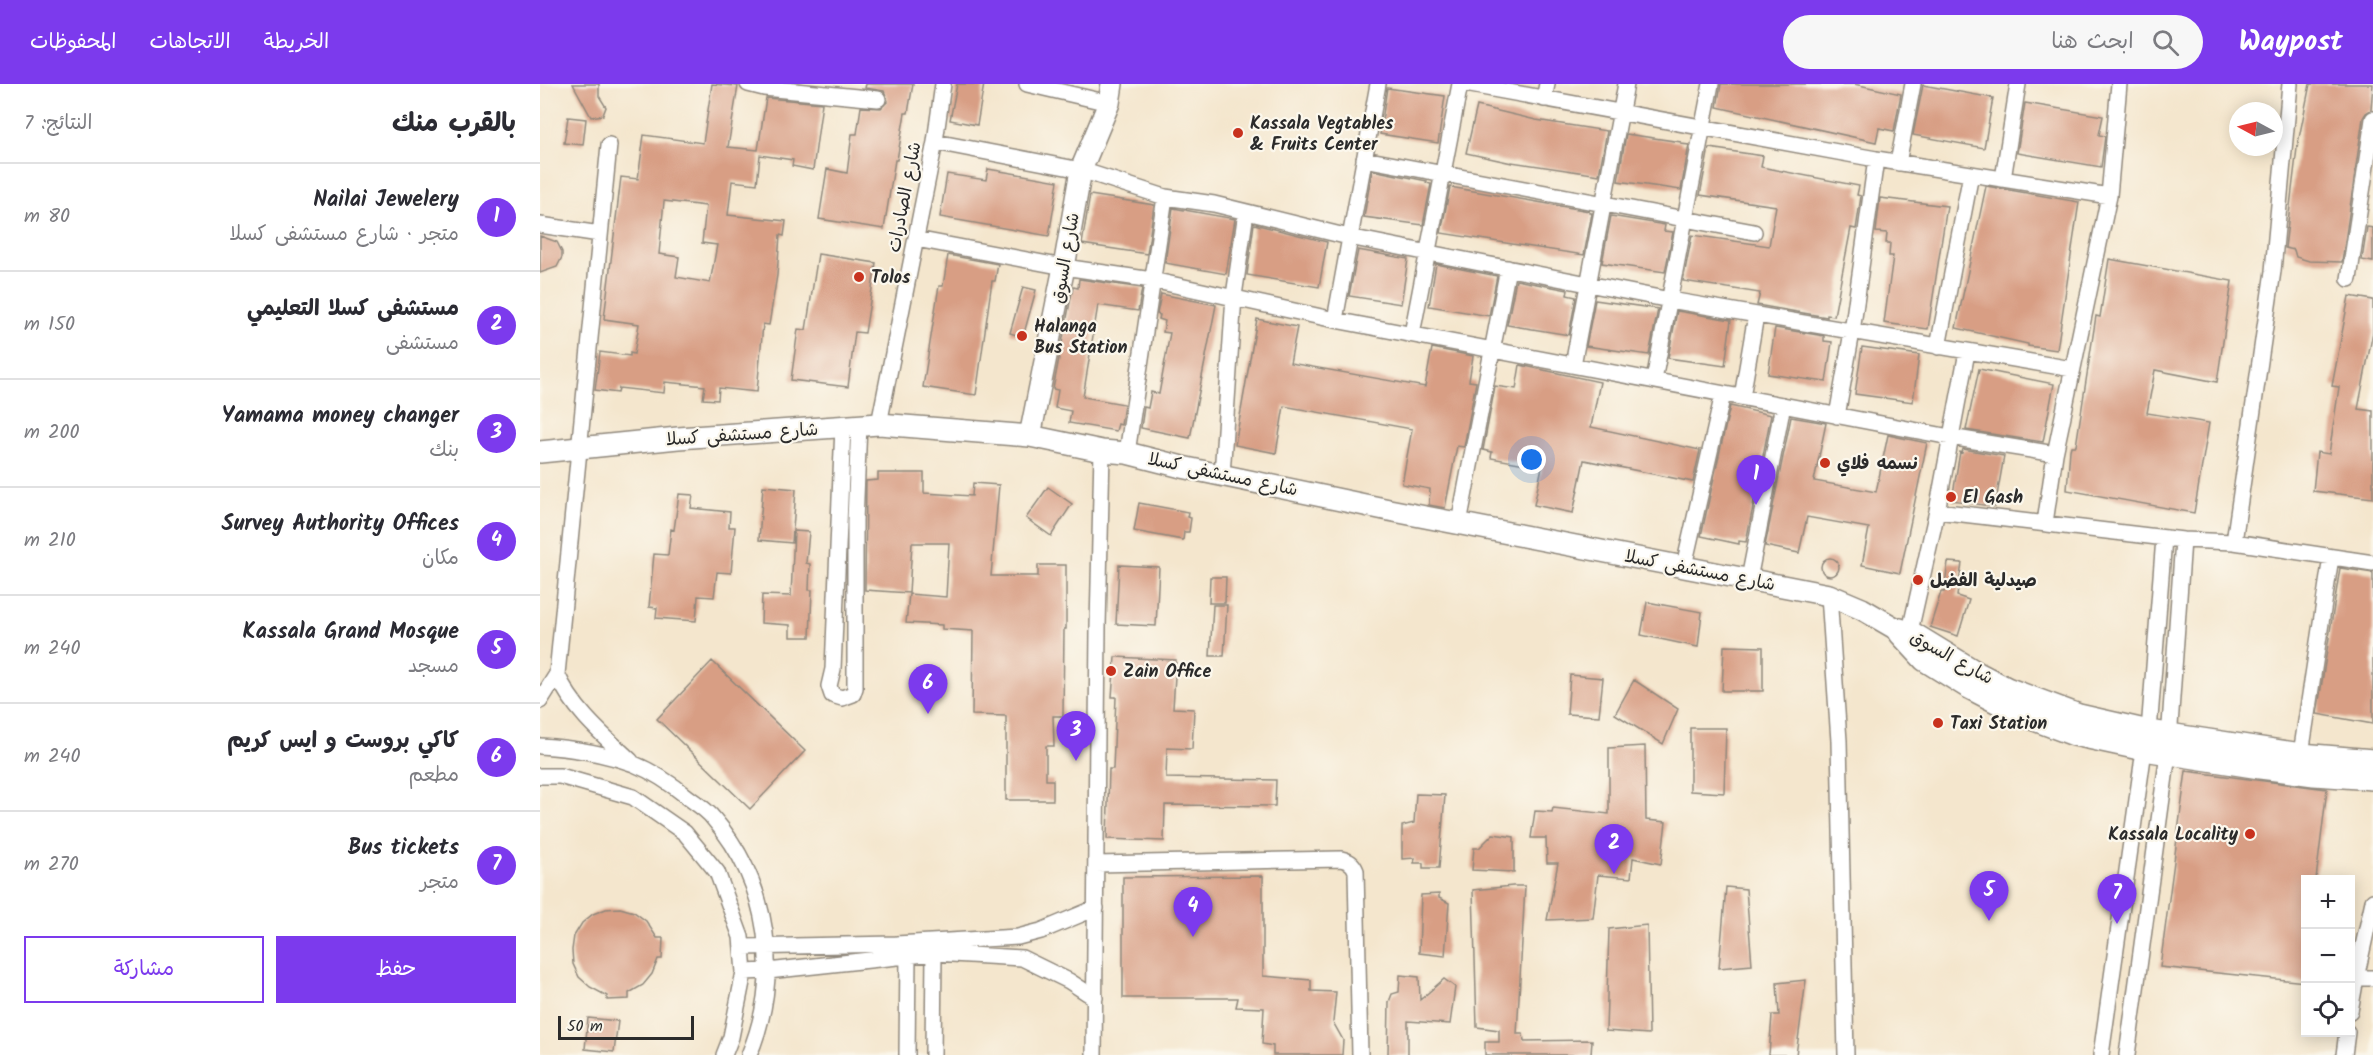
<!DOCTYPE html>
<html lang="ar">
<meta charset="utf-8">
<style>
body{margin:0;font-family:Kalam,"Playpen Sans Arabic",sans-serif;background:#f7f7f7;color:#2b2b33;direction:rtl}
.controls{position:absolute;right:18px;bottom:18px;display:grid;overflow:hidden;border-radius:0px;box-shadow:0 3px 15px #0003}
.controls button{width:54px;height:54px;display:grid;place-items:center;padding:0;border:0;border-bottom:2px solid #e1e1e2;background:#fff;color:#2b2b33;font:30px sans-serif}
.compass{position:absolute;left:1689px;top:18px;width:54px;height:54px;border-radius:50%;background:#fff;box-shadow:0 3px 15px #0003;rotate:277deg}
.scale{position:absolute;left:18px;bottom:15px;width:136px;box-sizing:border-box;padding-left:6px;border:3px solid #2b2b2b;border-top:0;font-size:16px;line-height:21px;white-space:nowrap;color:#2b2b2b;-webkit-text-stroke:4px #fbf7ec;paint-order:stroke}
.you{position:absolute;left:992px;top:376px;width:21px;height:21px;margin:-15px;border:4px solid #fff;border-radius:50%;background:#1a73e8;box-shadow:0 0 0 9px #1a73e833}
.badge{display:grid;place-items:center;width:39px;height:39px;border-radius:50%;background:#7c3aed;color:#fff;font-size:20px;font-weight:700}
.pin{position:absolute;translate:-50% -50px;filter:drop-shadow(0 2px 3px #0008)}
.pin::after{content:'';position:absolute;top:32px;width:21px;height:18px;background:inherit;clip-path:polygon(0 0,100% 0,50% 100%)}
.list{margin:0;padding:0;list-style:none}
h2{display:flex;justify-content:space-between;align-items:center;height:78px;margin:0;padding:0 24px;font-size:26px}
h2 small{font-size:20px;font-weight:400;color:#7c7c81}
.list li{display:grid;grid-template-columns:39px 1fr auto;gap:18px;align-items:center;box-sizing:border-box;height:108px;padding:0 24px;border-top:2px solid #e1e1e2}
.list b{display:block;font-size:22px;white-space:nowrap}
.list p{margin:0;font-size:20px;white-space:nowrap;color:#7c7c81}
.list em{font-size:20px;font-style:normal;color:#7c7c81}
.actions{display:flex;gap:12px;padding:18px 24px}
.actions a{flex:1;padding:14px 0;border:2px solid #7c3aed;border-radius:0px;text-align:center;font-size:21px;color:#7c3aed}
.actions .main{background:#7c3aed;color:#fff}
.icon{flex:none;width:33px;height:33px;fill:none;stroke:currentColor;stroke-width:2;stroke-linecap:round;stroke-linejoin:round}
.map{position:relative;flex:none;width:1833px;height:971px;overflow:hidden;direction:ltr}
header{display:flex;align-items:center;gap:36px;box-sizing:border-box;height:84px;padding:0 30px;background:#7c3aed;color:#fff}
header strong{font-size:28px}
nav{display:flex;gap:33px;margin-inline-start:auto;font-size:21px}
.search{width:420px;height:54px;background:#f7f7f7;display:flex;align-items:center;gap:15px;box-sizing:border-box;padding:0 21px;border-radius:33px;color:#7c7c81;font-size:22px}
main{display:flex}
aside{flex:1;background:#fff}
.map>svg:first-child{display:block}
</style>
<header>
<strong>Waypost</strong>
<div class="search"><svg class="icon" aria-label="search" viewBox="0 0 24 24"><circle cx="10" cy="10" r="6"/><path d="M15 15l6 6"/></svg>ابحث هنا</div>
<nav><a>الخريطة</a><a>الاتجاهات</a><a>المحفوظات</a></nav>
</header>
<main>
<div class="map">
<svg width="1833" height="971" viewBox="0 0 1833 971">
<rect width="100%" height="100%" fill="#fbf7ec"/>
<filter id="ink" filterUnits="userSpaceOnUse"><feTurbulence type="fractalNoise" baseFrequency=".0167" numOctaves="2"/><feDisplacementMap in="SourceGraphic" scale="12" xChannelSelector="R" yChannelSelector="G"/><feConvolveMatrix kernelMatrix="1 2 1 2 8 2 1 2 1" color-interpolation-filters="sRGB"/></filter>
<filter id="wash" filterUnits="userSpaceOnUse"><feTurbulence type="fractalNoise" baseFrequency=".008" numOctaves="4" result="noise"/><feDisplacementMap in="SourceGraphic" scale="24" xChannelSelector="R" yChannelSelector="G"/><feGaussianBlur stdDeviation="1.35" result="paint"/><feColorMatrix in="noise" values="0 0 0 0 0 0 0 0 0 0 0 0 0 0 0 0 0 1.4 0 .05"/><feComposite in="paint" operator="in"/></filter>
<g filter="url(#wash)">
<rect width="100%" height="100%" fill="#f4e6cd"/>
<g id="blocks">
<path fill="#d89e84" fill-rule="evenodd" d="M33,0H59V12L66,23L63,31L51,33Z
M172,0L198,2L188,63L218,66L226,14L282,19L273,86L252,82L253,76L220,71L217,100L192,97L188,131L246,137L244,152L240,151L237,191L229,241L223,240L217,308L179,304L178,316L163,315L165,302L125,298L124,309L79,304L78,309L55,306L60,268L90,272V269L94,270L99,240L64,235L81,93L98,95L104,51L163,59ZM124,117L166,122L162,159L177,161L170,199L136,193L139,173L119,170Z
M326,0H373L368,29H365L357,76H355L344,145L279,135L287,85L307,89L312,50H317L321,23L341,24L348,17L344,7L325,4Z
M417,0H444L437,41L410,36Z
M1181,0H1314L1361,10L1354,47L1339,44L1336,58L1177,23Z
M1770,0H1833L1831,26L1826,29L1823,34L1802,178L1769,177L1756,173L1754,166L1745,164L1757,64Z
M1383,1L1453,14L1444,64L1373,51Z
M847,4L905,12L898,59L840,50Z
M1485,19L1563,32L1559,51L1565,52L1561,83L1477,69Z
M937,22L996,36L1067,47L1059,91L972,78V79L926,69Z
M28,33L46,35L43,61L24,59Z
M1086,50L1141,58V60L1149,61L1141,106L1078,97Z
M1169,64L1223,72L1221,83L1319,102L1317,111L1321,112L1316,145L1311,144L1294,232L1287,231V233L1217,221L1220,209L1143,197L1152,151L1229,162L1236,122L1160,111Z
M448,85L518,97L509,152L400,133L407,90L446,96Z
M832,86L887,97L886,99L891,100L883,141L824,133Z
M1446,102L1539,118L1517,266L1488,262V260L1416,244Z
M910,103L1049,127V129H1052L1044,171L901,149Z
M550,111L614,121L607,170L542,160Z
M1340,114L1407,122L1388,245L1344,239L1353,172H1349L1350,159H1346L1347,149L1336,148Z
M633,124L695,135L686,190L625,179Z
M1071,132L1125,141L1124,147L1133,148L1125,188L1062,179Z
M714,140L787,158L779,203L707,191Z
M1827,143L1833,144V178L1822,176Z
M0,152L17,158L22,168V173L17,183L0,189Z
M818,166L868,175L861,220L809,212Z
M278,170L336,179L325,249L315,248L308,303L251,296L258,245L266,246Z
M408,171L458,180L455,197H452L436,311L383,303L399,202H403Z
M1569,175L1692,197L1677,298L1615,286L1607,329L1669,339L1654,429L1527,406L1530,366L1531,362H1536L1556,232L1560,233Z
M896,180L957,192L949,232L889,222Z
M539,195L602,204L598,227L558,221L543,313L584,320L581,341L578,340L576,347L529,339L531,327L515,324L518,306L513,305L533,203L538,204Z
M976,196L1028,206L1027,211L1036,213L1029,251L967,241Z
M483,203L496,206L483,253L470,249Z
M621,210L676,221L650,354L601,344L604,323L608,324L611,308L619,310L630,249L623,248L625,237L619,235L620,231L617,230Z
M1809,212L1833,216V248L1818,325L1833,327V414L1773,407L1777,368L1789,370L1799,303L1792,302Z
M1055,216L1118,225L1109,271L1046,262Z
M1137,227L1191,236L1185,282L1128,274Z
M717,235L757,243L750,279L885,303L892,264L933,272L929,297L936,298L924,363L917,362L905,424L889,421L890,405L862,400L872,345L744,322L736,369L695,361Z
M1235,244L1284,252V257L1292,258L1286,298L1228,290Z
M1322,263L1379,271L1373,318L1315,310Z
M980,281L1060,298L1051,343L1160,366L1153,398L1044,376L1033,429L994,421L1002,383L951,374L952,368L943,366L955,302L976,305Z
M1439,285L1514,300L1503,358L1426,346Z
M1190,322L1231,331L1206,458L1199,457V460L1161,452Z
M1251,333L1286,339L1274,397L1336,408L1348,351L1387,359L1360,489L1322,481L1329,444L1267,433L1259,469L1225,462Z
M1423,365L1464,372L1455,423L1412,416L1420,368L1422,369Z
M338,389H384V409L432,412L433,399L459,401L451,492H498V481H526V545H524L523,632H513L514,662H506V696H513V716H466V632L432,631L433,547L402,545V541L366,539L369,510L406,513L409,459H372L369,509L325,506L326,397L338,396Z
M223,402L256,405L252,459L219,456Z
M508,403L532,420L511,452L486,434Z
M139,410L153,411L151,424L190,428L189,443H195L191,489L177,488L174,513L158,512L156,537L116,534L117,524L109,523L114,470L128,471L131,445L134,446Z
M599,419L648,428L647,433L651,434L649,448H644L643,456L594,447Z
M254,447L269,448L266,479L270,480L269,506H272L270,553H250V541L221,539L222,511L251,512Z
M1281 483a9 9 0 1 1 18 0a9 9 0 1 1-18 0Z
M1408,478L1422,479L1417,512L1429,516L1418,552L1390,543L1401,508H1404Z
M579,481L619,483L616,542L576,540Z
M1800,484L1833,489V640L1777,630Z
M670,493H686L685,519H669Z
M1107,518L1162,528L1158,563L1101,551Z
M673,521H687L684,572H670Z
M1184,562L1223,563V607H1182Z
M575,573L636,576L633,624L654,625L652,665L627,664L626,694L736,696L735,722L625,721L624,757L567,755L569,685H573L576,613H572Z
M172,577L265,667L210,725L117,635Z
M1030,591L1063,594L1059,632L1027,630Z
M1094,596L1138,625L1123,660L1075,630Z
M1150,644H1186L1184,709L1150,707Z
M1105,662L1106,736L1126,738L1121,780L1093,774L1091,794L1058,791L1053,834L1007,836L1018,779H1007L1006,754H991L995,727L1012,728L1013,724L1069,730V664Z
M1646,687L1787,705L1776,795H1766L1765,898L1620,883Z
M876,710L905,711L899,784H883V779H874L875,774L862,775V742L874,739Z
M953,750L974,753V788L932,786L934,764H939Z
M723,792V892L771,896V907L796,908L793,938L803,956L802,971H733V962L722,960L724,924L696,923L698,914H583V793Z
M973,802H985L977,950H983L984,957L1052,956L1051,971H945V958H959V946L937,943L933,806Z
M1186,803L1206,805L1212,881L1179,884Z
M899,810V814L909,819L905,872L879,869L881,811Z
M80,824L94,828L106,837L117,854H123L122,875H118L112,890L103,901L89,909V915L67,916V912L50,903L39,893L33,880L32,866L34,852L42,839L53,830L66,825Z
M1107,841L1109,950L1066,947L1069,845Z
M860,891L879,893L880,916L904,895L915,903L910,940L868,937V971H848L849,918L852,910L859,908Z
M1266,896L1256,971H1229L1232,931H1239L1237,899Z
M48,934L78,937L74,968L45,965Z"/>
</g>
</g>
<g filter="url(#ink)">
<use href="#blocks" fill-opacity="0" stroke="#90887c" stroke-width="1.5"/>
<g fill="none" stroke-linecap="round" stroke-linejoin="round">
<defs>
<path id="street" d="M208,0L224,4L338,15
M487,0L569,19
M925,0L1336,75L1569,112
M1004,15L1007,0
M395,58L541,86L625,113L674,120L809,153L889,169L1130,216L1532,285
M824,75L1214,148
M1358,79L1373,0
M1463,95L1478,0
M0,141L60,150
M376,155L524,183L612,196L795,236L1410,353L1515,370
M1809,195L1833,35
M795,236L838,0
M872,250L920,0
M1398,263L1431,90
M1033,281L1086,0
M1114,296L1171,0
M1202,313L1216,231
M1297,332L1312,248L1336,75
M339,340L395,58L403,0
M303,342L293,585L289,602L292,611L302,614L313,610L315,604V437L319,341
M587,369L625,113
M682,391L694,212L706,128
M1397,427L1643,456L1694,458L1833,479
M919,439L968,184
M1505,439L1515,370L1569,112L1579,0
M1694,458L1733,187L1750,0
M1144,482L1183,310
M1209,495L1243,321
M1289,511L1299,657L1306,971
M1368,556L1397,427L1427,268
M17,590C33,626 63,651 91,677
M0,617L17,590L69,61
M0,662C32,664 64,669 94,680C114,688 133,701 149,714C157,720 167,726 173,734C230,800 242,892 209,971
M1766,678L1761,670L1791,473
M0,692H20L93,713L145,749L177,788L201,853L204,888L191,953L184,971
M556,780L801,775C809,777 813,779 816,787L820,971
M203,863L356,860L478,853L501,847L556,824
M204,888L228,887L394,869L482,874L529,897L555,914
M1816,894H1833
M1810,927L1816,894L1833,817
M367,971L368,871
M393,971L394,869
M554,971L558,543L562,367
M1561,971L1604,666L1609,647L1624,454
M1587,971L1628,670L1643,456
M1804,971L1807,948"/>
<path id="secondary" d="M490,352L524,183L541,86L569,19L572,0
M0,368L138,354L339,340L490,352L562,367L587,369L642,383L849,426L1289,511L1322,525L1353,543L1371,548L1438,589L1467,604L1539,631L1609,647L1761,670L1833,676
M1360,550L1384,576L1429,604L1481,631L1534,651L1604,666L1720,684L1774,691L1833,695"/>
</defs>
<use href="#street" stroke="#90887c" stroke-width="18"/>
<use href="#secondary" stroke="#90887c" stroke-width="24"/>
<use href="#street" stroke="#fff" stroke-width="15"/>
<use href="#secondary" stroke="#fff" stroke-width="21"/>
</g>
</g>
<g fill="#c8321e" stroke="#fbf7ec" stroke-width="2">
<circle cx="698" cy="49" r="6"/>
<circle cx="319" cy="193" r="6"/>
<circle cx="482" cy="252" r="6"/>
<circle cx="1285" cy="379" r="6"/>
<circle cx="1411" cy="413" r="6"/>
<circle cx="1378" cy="496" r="6"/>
<circle cx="571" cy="587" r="6"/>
<circle cx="1398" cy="639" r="6"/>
<circle cx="1710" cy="750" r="6"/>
</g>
<g text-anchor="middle" stroke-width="4.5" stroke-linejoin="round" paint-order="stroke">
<g font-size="18" font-weight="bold" fill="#2b2b2b" stroke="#fbf7ec" text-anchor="start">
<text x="710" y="45">Kassala Vegtables<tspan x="710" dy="21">&amp; Fruits Center</tspan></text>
<text x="331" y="199">Tolos</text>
<text x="494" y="248">Halanga<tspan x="494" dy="21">Bus Station</tspan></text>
<text x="1297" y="385">نسمه فلاي</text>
<text x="1423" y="419">El Gash</text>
<text x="1390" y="502">صيدلية الفضل</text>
<text x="583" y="593">Zain Office</text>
<text x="1410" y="645">Taxi Station</text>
<text x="1698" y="756" text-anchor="end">Kassala Locality</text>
</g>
<g font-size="18" fill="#2b2b2b" stroke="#fbf7ec">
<text transform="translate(364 113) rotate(-79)" y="6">شارع الصادرات</text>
<text transform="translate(525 174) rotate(-80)" y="6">شارع السوق</text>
<text transform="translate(202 350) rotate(-4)" y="6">شارع مستشفى كسلا</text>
<text transform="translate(683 390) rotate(12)" y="6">شارع مستشفى كسلا</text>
<text transform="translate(1160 486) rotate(11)" y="6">شارع مستشفى كسلا</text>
<text transform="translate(1412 573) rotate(29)" y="6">شارع السوق</text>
</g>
</g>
</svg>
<div class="controls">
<button>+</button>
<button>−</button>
<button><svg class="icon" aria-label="locate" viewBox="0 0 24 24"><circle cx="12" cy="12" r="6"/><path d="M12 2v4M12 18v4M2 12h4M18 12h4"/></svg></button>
</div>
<svg class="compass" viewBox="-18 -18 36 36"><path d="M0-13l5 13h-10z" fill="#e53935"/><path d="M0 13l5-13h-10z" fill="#7c7c81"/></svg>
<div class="scale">50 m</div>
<div class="you"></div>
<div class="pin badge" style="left:1216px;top:421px">1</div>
<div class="pin badge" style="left:1074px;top:790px">2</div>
<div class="pin badge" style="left:536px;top:677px">3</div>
<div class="pin badge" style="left:653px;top:853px">4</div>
<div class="pin badge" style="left:1449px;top:837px">5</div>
<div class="pin badge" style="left:388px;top:630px">6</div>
<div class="pin badge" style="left:1577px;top:840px">7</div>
</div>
<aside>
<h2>بالقرب منك<small>النتائج: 7</small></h2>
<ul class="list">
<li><span class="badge">1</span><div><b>Nailai Jewelery</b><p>متجر · شارع مستشفى كسلا</p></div><em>80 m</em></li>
<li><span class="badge">2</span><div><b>مستشفى كسلا التعليمي</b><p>مستشفى</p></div><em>150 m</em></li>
<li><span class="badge">3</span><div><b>Yamama money changer</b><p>بنك</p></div><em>200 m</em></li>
<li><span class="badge">4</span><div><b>Survey Authority Offices</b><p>مكان</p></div><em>210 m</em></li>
<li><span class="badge">5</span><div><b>Kassala Grand Mosque</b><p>مسجد</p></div><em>240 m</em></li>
<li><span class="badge">6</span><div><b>كاكي بروست و ايس كريم</b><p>مطعم</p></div><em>240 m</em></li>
<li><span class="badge">7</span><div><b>Bus tickets</b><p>متجر</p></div><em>270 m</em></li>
</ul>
<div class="actions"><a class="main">حفظ</a><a>مشاركة</a></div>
</aside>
</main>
